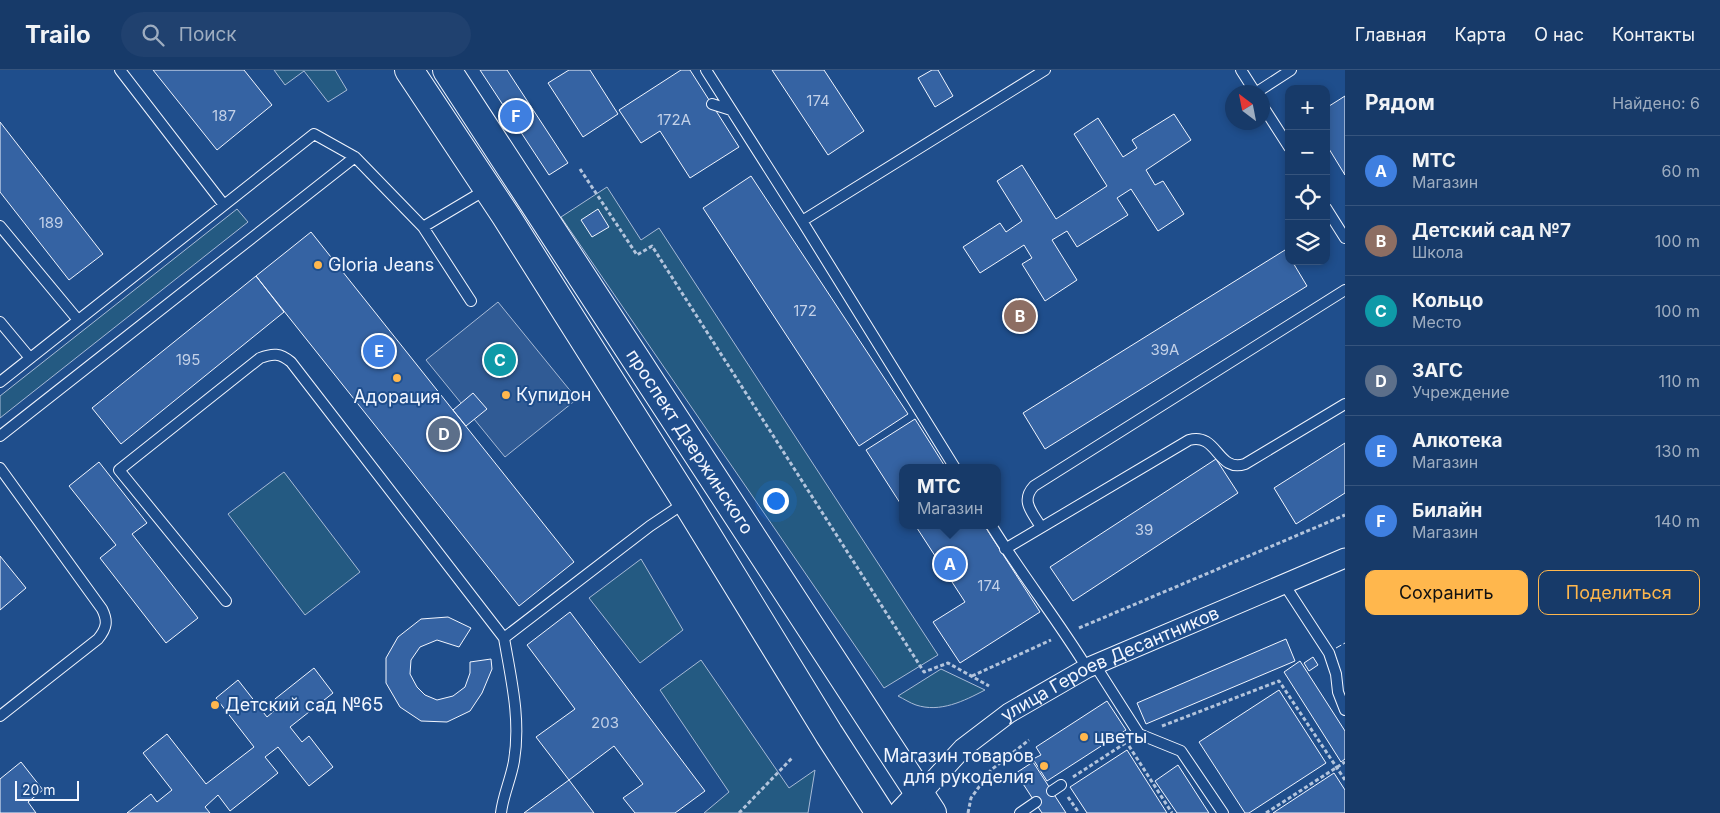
<!DOCTYPE html>
<html lang="ru">
<meta charset="utf-8">
<style>
body{margin:0;font-family:Inter,sans-serif;background:#20416f;color:#f1f3f6}
.controls{position:absolute;right:15px;top:15px;display:grid;overflow:hidden;border-radius:10px;box-shadow:0 2px 8px #0003}
.controls button{width:45px;height:45px;display:grid;place-items:center;padding:0;border:0;border-bottom:1px solid #36547d;background:#173a69;color:#f1f3f6;font:25px sans-serif}
.compass{position:absolute;left:1225px;top:15px;width:45px;height:45px;border-radius:50%;background:#173a69;box-shadow:0 2px 8px #0003;rotate:328deg}
.scale{position:absolute;left:15px;bottom:12px;width:64px;box-sizing:border-box;padding-left:5px;border:2px solid #f2f6ff;border-top:0;font-size:14px;line-height:18px;white-space:nowrap;color:#f2f6ff;-webkit-text-stroke:4px #1f4e8c;paint-order:stroke}
.you{position:absolute;left:775px;top:430px;width:18px;height:18px;margin:-12px;border:4px solid #fff;border-radius:50%;background:#1a73e8;box-shadow:0 0 0 8px #1a73e833}
.badge{display:grid;place-items:center;width:32px;height:32px;border-radius:50%;background:#ffb74d;color:#fff;font-size:16px;font-weight:700}
.pin{position:absolute;translate:-50% -50%;border:2px solid #fff;box-shadow:0 1px 5px #0006}
.popup{position:absolute;left:899px;top:394px;width:102px;height:65px;box-sizing:border-box;display:grid;place-content:center;border-radius:10px;background:#173a69;filter:drop-shadow(0 1px 4px #0005);font-size:16px;white-space:nowrap;color:#9eadc0}
.popup b{font-size:19px;color:#f1f3f6}
.popup::after{content:'';position:absolute;left:50%;top:100%;margin-left:-10px;border:10px solid transparent;border-top-color:#173a69}
.list{margin:0;padding:0;list-style:none}
h2{display:flex;justify-content:space-between;align-items:center;height:65px;margin:0;padding:0 20px;font-size:21px}
h2 small{font-size:16px;font-weight:400;color:#9eadc0}
.list li{display:grid;grid-template-columns:32px 1fr auto;gap:15px;align-items:center;box-sizing:border-box;height:70px;padding:0 20px;border-top:1px solid #36547d}
.list b{display:block;font-size:19px;white-space:nowrap}
.list p{margin:0;font-size:16px;white-space:nowrap;color:#9eadc0}
.list em{font-size:16px;font-style:normal;color:#9eadc0}
.actions{display:flex;gap:10px;padding:15px 20px}
.actions a{flex:1;padding:11px 0;border:1px solid #ffb74d;border-radius:10px;text-align:center;font-size:18px;color:#ffb74d}
.actions .main{background:#ffb74d;color:#111}
.icon{flex:none;width:28px;height:28px;fill:none;stroke:currentColor;stroke-width:2;stroke-linecap:round;stroke-linejoin:round}
.map{position:relative;flex:none;width:1345px;height:743px;overflow:hidden}
header{display:flex;align-items:center;gap:30px;box-sizing:border-box;height:70px;padding:0 25px;background:#173a69;border-bottom:1px solid #36547d}
header strong{font-size:24px}
nav{display:flex;gap:28px;margin-inline-start:auto;font-size:18px}
.search{width:350px;height:45px;background:#20416f;display:flex;align-items:center;gap:12px;box-sizing:border-box;padding:0 18px;border-radius:28px;color:#9eadc0;font-size:19px}
main{display:flex}
aside{flex:1;background:#173a69}
.map>svg:first-child{display:block}
</style>
<header>
<strong>Trailo</strong>
<div class="search"><svg class="icon" aria-label="search" viewBox="0 0 24 24"><circle cx="10" cy="10" r="6"/><path d="M15 15l6 6"/></svg>Поиск</div>
<nav><a>Главная</a><a>Карта</a><a>О нас</a><a>Контакты</a></nav>
</header>
<main>
<div class="map">
<svg width="1345" height="743" viewBox="0 0 1345 743">
<rect width="100%" height="100%" fill="#1f4e8c"/>
<path fill="#245a82" stroke="#a8bbd7" d="M274,0H335L347,20L328,32L304,1L285,15Z
M607,117L641,170L659,158L938,585L884,618L561,147Z
M237,139L248,152L0,348V326Z
M284,402L360,502L305,545L228,444Z
M641,489L683,560L640,593L589,528Z
M701,590L789,718L815,700L808,743H704L729,722L660,620Z
M941,599L985,620C964,631 940,643 916,635C910,633 904,629 898,626Z"/>
<path fill="#305b95" stroke="#a8bbd7" d="M498,232L577,329L505,387L426,290Z"/>
<path fill="#3563a3" stroke="#f2f6ff" d="M153,0H244L272,35L217,80Z
M480,0H507L568,93L549,105Z
M569,0H590L618,44L583,67L548,13Z
M681,0H690L739,77L690,108L660,61L641,73L619,40Z
M772,0H824L864,61L828,85Z
M932,0H938L953,26L935,37L918,8Z
M1345,26V105L1326,74V38Z
M1174,44L1191,70L1146,100L1155,115L1163,111L1184,144L1158,161L1131,119L1117,128L1128,145L1077,177L1067,161L1052,170L1077,210L1045,231L1022,194L1032,188L1024,175L980,203L963,177L1000,153L1006,162L1022,151L997,111L1022,95L1056,149L1107,116L1074,64L1098,48L1123,87L1137,78L1132,70Z
M0,52L103,184L69,210L0,122Z
M751,106L908,344L859,376L703,138Z
M598,139L609,157L592,167L581,150Z
M311,162L574,492L519,536L256,206Z
M1285,180L1289,186V191H1292L1307,216L1045,379L1023,343Z
M256,206L284,242L121,374L92,338Z
M473,323L487,339L466,356L453,340Z
M915,349L946,398H902V436L866,380Z
M1345,373V423L1296,454L1274,418Z
M1216,389L1238,423L1073,531L1050,497Z
M99,392L147,453L132,464L198,548L166,573L100,488L116,475L69,416Z
M915,455H984L1040,542L960,593L933,552L965,532Z
M0,486L26,518L0,540Z
M570,542L705,721L675,743H635L623,728L643,714L614,676L569,710L536,667L575,639L527,575Z
M448,547L471,558L459,577L437,570L420,577L411,590L410,604L417,617L425,625L437,630L453,626L465,617L470,603V592L491,589L492,599L482,623L470,641L447,652L421,651L400,637L386,613V588L398,567L421,549Z
M1286,569L1295,591L1146,654L1137,633Z
M1313,587L1318,595L1309,601L1304,593Z
M1300,591L1345,661V689L1341,692L1284,602Z
M314,598L333,623L290,657L302,672L309,666L333,697L309,716L278,677L265,687L278,703L230,741L218,725L205,737L210,743H127L151,724L157,732L172,720L143,683L167,664L206,714L254,677L216,628L238,610L267,647L280,636L275,629Z
M1279,620L1326,693L1249,743H1245L1199,672Z
M1107,631L1126,660L1047,711L1033,689L1041,685L1036,677Z
M1127,680L1167,743H1087L1070,717Z
M21,692L43,720L28,732L36,743H0V709Z
M1033,692L1066,743H1042L1016,703Z
M1178,695L1209,743H1177L1155,711Z
M1334,703L1345,720V743H1273Z
M569,710L594,743H524Z"/>
<g fill="none" stroke-linecap="round" stroke-linejoin="round">
<defs>
<path id="lane" d="M120,0L224,135
M706,0L802,151L955,398
M1241,0L1255,22
M1257,22L1291,0
M712,34L731,40
M1262,35L1289,77
M1326,138L1345,168
M802,151L1045,0
M0,156L78,250
M423,157L471,231
M0,252L30,288
M0,312L314,64L355,87L423,157L487,119
M0,366L355,87
M0,398L102,539C108,551 107,558 98,569L0,646
M991,455C1021,504 1057,549 1087,598
M1041,457C1032,442 1020,431 1034,416L1345,220
M1005,479L1189,370C1218,362 1217,403 1245,394L1345,334
M1284,514L1329,583L1336,604L1338,622L1345,640
M226,531L119,400L260,288C273,283 280,283 291,292L504,568L650,456L686,432
M1095,595L1139,664L1181,681L1223,743
M1052,721L1061,715
M501,743C503,725 511,709 514,691C521,649 511,609 504,568
M1020,743L1036,732"/>
<g id="street">
<path id="s1" d="M920,725L963,678L1009,643L1087,598L1345,488"/>
</g>
<g id="secondary">
<path d="M409,0L506,146L686,431L829,664L880,743"/>
<path id="s2" d="M447,0L932,743"/>
<path d="M903,743L920,725"/>
</g>
</defs>
<use href="#lane" stroke="#f2f6ff" stroke-width="12"/>
<use href="#street" stroke="#f2f6ff" stroke-width="21"/>
<use href="#secondary" stroke="#f2f6ff" stroke-width="30"/>
<path stroke="#b3c4dc" stroke-width="3" stroke-dasharray="4 2.5" stroke-linecap="butt" d="M580,99L637,185L652,176L924,602L948,593L989,616
M1079,558L1345,445
M972,606L1051,570
M1162,656L1279,611L1345,710
M1129,676L1172,743
M1073,707L1127,672
M1068,727L1079,743
M739,743L792,688
M968,743L971,728L991,700L1029,670
M1266,743L1345,692"/>
<use href="#lane" stroke="#1f4e8c" stroke-width="10"/>
<use href="#street" stroke="#1f4e8c" stroke-width="19"/>
<use href="#secondary" stroke="#1f4e8c" stroke-width="28"/>
<path stroke="#f2f6ff" stroke-width="1" stroke-dasharray="6 2.5" stroke-linecap="butt" d="M1336,578L1345,573"/>
</g>
<g fill="#ffb74d" stroke="#1f4e8c" stroke-width="2">
<circle cx="318" cy="195" r="5"/>
<circle cx="397" cy="308" r="5"/>
<circle cx="506" cy="325" r="5"/>
<circle cx="215" cy="635" r="5"/>
<circle cx="1084" cy="667" r="5"/>
<circle cx="1044" cy="696" r="5"/>
</g>
<g text-anchor="middle" stroke-width="4" stroke-linejoin="round" paint-order="stroke">
<g font-size="15" fill="#c3d1e8">
<text x="818" y="36">174</text>
<text x="224" y="51">187</text>
<text x="674" y="55">172А</text>
<text x="51" y="158">189</text>
<text x="805" y="246">172</text>
<text x="1165" y="285">39А</text>
<text x="188" y="295">195</text>
<text x="1144" y="465">39</text>
<text x="989" y="521">174</text>
<text x="605" y="658">203</text>
</g>
<g font-size="18" fill="#f2f6ff" stroke="#1f4e8c" text-anchor="start">
<text x="328" y="201">Gloria Jeans</text>
<text x="516" y="331">Купидон</text>
<text x="397" y="333" text-anchor="middle">Адорация</text>
<text x="225" y="641">Детский сад №65</text>
<text x="1094" y="673">цветы</text>
<text x="1034" y="692" text-anchor="end">Магазин товаров<tspan x="1034" dy="21">для рукоделия</tspan></text>
</g>
<g font-size="18" fill="#f2f6ff" stroke="#1f4e8c">
<text dy="6" stroke="none"><textPath href="#s2" startOffset="444">проспект Дзержинского</textPath></text>
<text dy="6" stroke="none"><textPath href="#s1" startOffset="234">улица Героев Десантников</textPath></text>
</g>
</g>
</svg>
<div class="controls">
<button>+</button>
<button>−</button>
<button><svg class="icon" aria-label="locate" viewBox="0 0 24 24"><circle cx="12" cy="12" r="6"/><path d="M12 2v4M12 18v4M2 12h4M18 12h4"/></svg></button>
<button><svg class="icon" aria-label="layers" viewBox="0 0 24 24"><path d="M12 4l9 5-9 5-9-5zM3 14l9 5 9-5"/></svg></button>
</div>
<svg class="compass" viewBox="-18 -18 36 36"><path d="M0-13l5 13h-10z" fill="#e53935"/><path d="M0 13l5-13h-10z" fill="#9eadc0"/></svg>
<div class="scale">20 m</div>
<div class="you"></div>
<div class="pin badge" style="left:950px;top:494px;background:#3f7fe0">A</div>
<div class="popup"><b>МТС</b>Магазин</div>
<div class="pin badge" style="left:1020px;top:246px;background:#8d6e63">B</div>
<div class="pin badge" style="left:500px;top:290px;background:#0f9aa8">C</div>
<div class="pin badge" style="left:444px;top:364px;background:#5c6f8a">D</div>
<div class="pin badge" style="left:379px;top:281px;background:#3f7fe0">E</div>
<div class="pin badge" style="left:516px;top:46px;background:#3f7fe0">F</div>
</div>
<aside>
<h2>Рядом<small>Найдено: 6</small></h2>
<ul class="list">
<li><span class="badge" style="background:#3f7fe0">A</span><div><b>МТС</b><p>Магазин</p></div><em>60 m</em></li>
<li><span class="badge" style="background:#8d6e63">B</span><div><b>Детский сад №7</b><p>Школа</p></div><em>100 m</em></li>
<li><span class="badge" style="background:#0f9aa8">C</span><div><b>Кольцо</b><p>Место</p></div><em>100 m</em></li>
<li><span class="badge" style="background:#5c6f8a">D</span><div><b>ЗАГС</b><p>Учреждение</p></div><em>110 m</em></li>
<li><span class="badge" style="background:#3f7fe0">E</span><div><b>Алкотека</b><p>Магазин</p></div><em>130 m</em></li>
<li><span class="badge" style="background:#3f7fe0">F</span><div><b>Билайн</b><p>Магазин</p></div><em>140 m</em></li>
</ul>
<div class="actions"><a class="main">Сохранить</a><a>Поделиться</a></div>
</aside>
</main>
